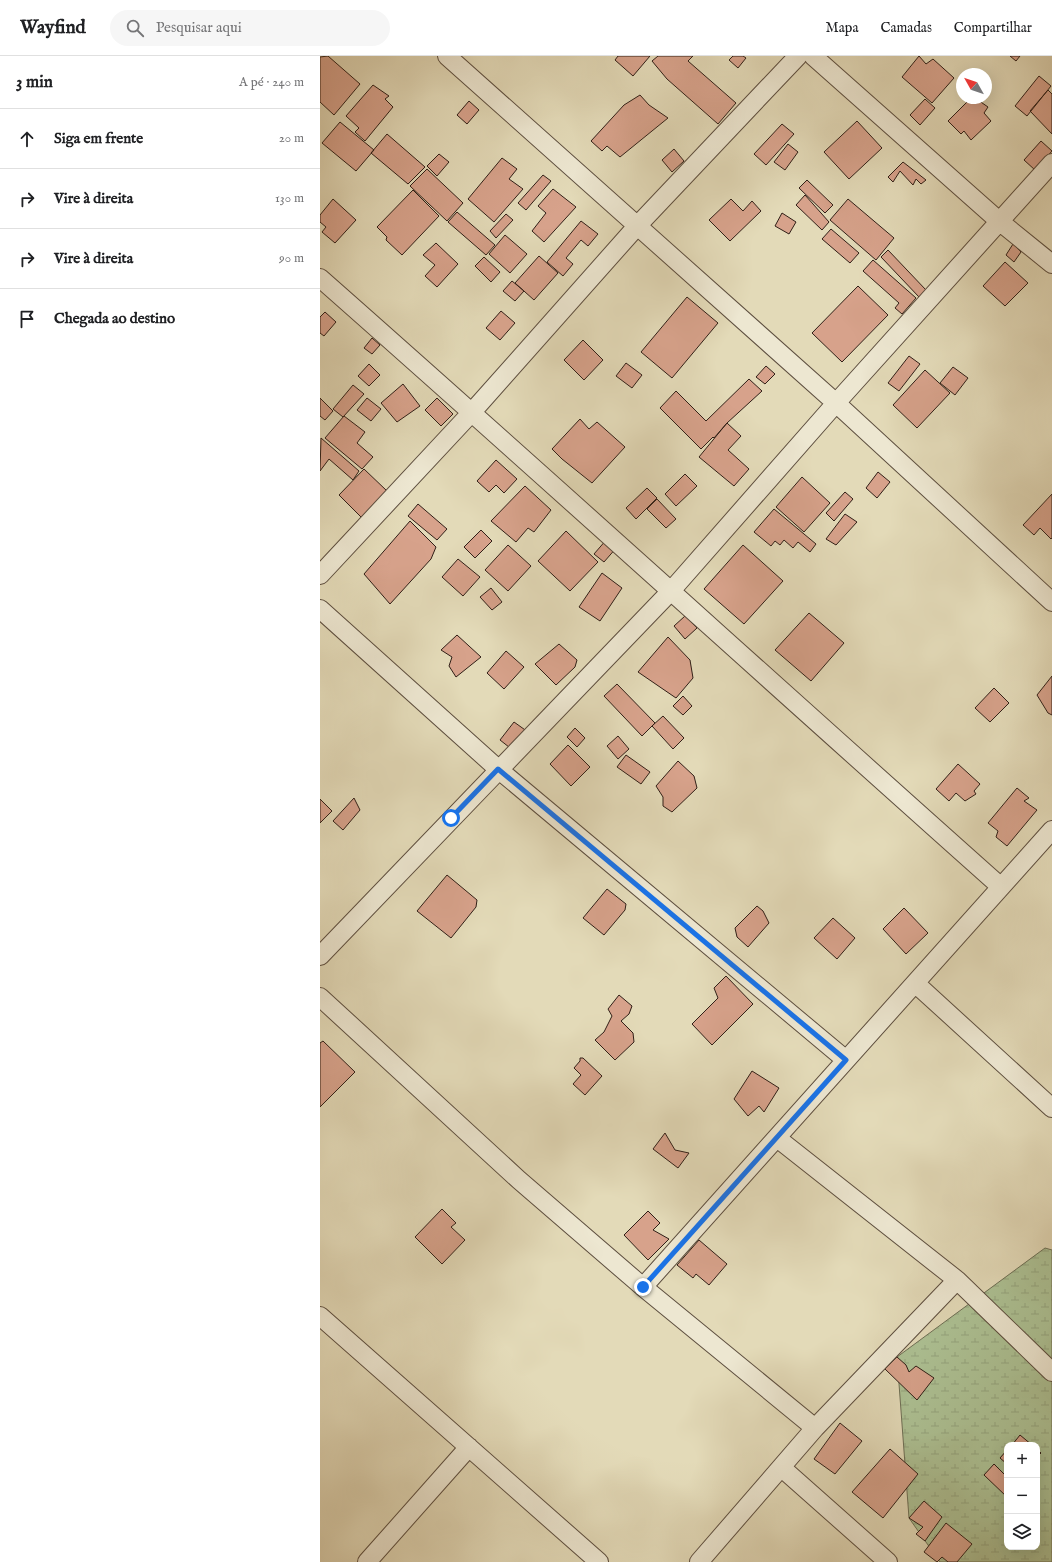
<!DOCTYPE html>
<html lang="pt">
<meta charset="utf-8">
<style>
body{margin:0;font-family:"IM FELL English",serif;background:#f6f6f6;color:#202124}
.controls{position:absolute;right:12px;bottom:12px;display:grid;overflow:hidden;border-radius:8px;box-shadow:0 4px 16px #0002}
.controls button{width:36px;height:36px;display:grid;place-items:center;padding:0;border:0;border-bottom:1px solid #e0e0e0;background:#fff;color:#202124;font:20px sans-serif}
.compass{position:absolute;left:636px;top:12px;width:36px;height:36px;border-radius:50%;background:#fff;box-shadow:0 4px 16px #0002;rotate:310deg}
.stop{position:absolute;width:12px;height:12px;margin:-9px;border:3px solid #1a73e8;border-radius:50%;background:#fff}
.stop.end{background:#1a73e8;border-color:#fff;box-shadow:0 1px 4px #0008}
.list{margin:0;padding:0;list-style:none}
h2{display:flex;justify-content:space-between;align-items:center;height:52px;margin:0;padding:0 16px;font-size:17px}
h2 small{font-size:13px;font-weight:400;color:#757577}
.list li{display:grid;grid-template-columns:26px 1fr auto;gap:12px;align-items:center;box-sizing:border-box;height:60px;padding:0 16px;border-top:1px solid #e0e0e0}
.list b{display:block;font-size:15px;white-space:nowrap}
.list em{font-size:13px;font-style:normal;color:#757577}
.icon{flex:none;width:22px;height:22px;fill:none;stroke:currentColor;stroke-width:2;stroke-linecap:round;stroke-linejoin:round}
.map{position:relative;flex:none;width:732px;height:1506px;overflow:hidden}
header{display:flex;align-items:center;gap:24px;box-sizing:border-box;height:56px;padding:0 20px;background:#fff;border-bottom:1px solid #e0e0e0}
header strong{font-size:19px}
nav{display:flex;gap:22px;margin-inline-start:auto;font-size:14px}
.search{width:280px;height:36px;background:#f6f6f6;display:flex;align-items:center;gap:10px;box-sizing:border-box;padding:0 14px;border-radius:22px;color:#757577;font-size:15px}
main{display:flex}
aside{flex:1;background:#fff}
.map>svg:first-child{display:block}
</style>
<header>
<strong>Wayfind</strong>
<div class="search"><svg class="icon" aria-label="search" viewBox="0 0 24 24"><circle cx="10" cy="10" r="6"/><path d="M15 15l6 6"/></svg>Pesquisar aqui</div>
<nav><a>Mapa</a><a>Camadas</a><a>Compartilhar</a></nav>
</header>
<main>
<aside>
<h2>3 min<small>A pé · 240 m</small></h2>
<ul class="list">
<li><svg class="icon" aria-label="ahead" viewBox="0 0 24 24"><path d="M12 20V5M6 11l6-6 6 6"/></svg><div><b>Siga em frente</b></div><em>20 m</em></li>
<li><svg class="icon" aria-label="right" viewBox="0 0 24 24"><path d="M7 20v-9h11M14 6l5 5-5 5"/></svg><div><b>Vire à direita</b></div><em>130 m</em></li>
<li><svg class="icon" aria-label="right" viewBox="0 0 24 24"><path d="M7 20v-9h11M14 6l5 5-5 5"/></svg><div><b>Vire à direita</b></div><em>90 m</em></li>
<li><svg class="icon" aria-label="arrive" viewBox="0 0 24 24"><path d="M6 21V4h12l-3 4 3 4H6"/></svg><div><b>Chegada ao destino</b></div></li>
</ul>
</aside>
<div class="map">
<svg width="732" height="1506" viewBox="0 0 732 1506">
<defs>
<pattern id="wetland-marsh" width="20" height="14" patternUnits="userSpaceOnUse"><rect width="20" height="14" fill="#adc194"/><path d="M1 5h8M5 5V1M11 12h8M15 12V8" fill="none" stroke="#95a57f"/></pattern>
</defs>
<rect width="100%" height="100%" fill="#e3dab8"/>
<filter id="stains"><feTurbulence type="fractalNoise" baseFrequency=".005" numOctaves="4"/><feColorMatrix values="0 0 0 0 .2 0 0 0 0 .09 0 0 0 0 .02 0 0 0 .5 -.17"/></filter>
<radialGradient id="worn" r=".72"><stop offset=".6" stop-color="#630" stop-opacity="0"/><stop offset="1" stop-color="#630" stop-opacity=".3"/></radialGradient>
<path fill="url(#wetland-marsh)" stroke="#6e7056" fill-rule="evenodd" d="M725,1192L732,1194V1506H620L589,1462L577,1301ZM687,1389H717V1491H687Z"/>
<path fill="#d7a28b" stroke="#301f17" d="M8,0L40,28L14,59L0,46V1Z
M298,0H330L313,20L295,4Z
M338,0H373L368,5L416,47L398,68L347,23L332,5Z
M413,0H423L426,2L418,12L409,4Z
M599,0L606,8L613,3L634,22L612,47L582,21Z
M690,0H700L696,5Z
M719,20L731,30L707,60L695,50Z
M53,29L69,40L65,43L73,51L45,85L35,76L39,72L26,60Z
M728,34L732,38V78L710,55Z
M320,39L329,49L348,62L300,101L287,90L282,95L271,85L304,49Z
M651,42H655L668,51L664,57L671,65L651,84L644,75L641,78L628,65Z
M605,43L615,52L600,69L590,59Z
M149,45L159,54L147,68L137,59Z
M537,65L562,92L529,123L504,96Z
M20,66L54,94L36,115L2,87Z
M462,68L474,78L446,109L434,98Z
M67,78L105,111L88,128L51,97Z
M721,85L732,95L715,114L704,104Z
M468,88L478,96L465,114L454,106Z
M354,93L364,105L352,116L342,104Z
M119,98L129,106L117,120L107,110Z
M182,102L197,113L189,123L203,133L174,166L148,143Z
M583,106L606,124L601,128L596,123L593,129L580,115L573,126L568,121Z
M107,113L143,147L127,165L90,130Z
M223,119L231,125L206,154L198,147Z
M487,124L513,149L505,157L479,132Z
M233,133L256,151L224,186L212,175L226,157L218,150Z
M93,134L119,160L82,199L66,184L67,181L57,171Z
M485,139L509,166L502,174L476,149Z
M13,143L36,164L15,187L2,176L6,171L0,166V159Z
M411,143L423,155L432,145L441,155L410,185L389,164Z
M528,143L574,182L556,204L510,164Z
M137,156L175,189L166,199L128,166Z
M462,157L476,166L469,178L455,170Z
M186,158L193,164L176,182L170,175Z
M261,165L278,178L268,190L261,184L246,202L253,208L243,220L227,206Z
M511,173L539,197L530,207L502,183Z
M185,179L207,198L190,217L169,198Z
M116,187L138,208L117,231L105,220L115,209L103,199Z
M693,188L701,196L694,206L686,199Z
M568,194L606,234L599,241L561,201Z
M219,200L238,217L214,244L195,227Z
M164,201L180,216L171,226L155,210Z
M553,204L596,242L582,258L575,252L579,247L543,215Z
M685,206L708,227L685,250L663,230Z
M192,225L204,235L195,245L183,235Z
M538,230L568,259L522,306L492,277Z
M367,241L398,267L352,322L321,296Z
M181,255L195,267L180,284L166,272Z
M5,256L16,266L4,280L0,277V261Z
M52,282L60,289L52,298L44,292Z
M263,284L283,304L264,324L244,304Z
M589,300L600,308L579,335L568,327Z
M306,307L322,319L312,332L296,320Z
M49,308L60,319L49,330L38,320Z
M446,310L455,318L445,328L436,321Z
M633,311L648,322L635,339L620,327Z
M605,314L630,337L597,372L573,349Z
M429,323L442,335L407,367L394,382L393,381L381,393L340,352L356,335L386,365Z
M83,328L100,350L77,366L61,347Z
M33,329L44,338L23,361L13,353Z
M0,342L13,355L5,364L0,360Z
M47,342L61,353L51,365L37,354Z
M117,342L133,358L121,370L105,354Z
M24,360L45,376L37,387L53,401L42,413L5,382Z
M260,363L269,373L277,366L305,391L272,427L242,403L232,393Z
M407,367L421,380L408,394L429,413L414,430L379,401Z
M1,382L39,415L33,424L9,403L0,415Z
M176,404L197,423L184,437L176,429L169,436L157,425Z
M44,413L67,435L42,462L19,439Z
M558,416L570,426L557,442L546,432Z
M365,418L377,430L356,450L345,438Z
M482,421L510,447L484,476L456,451Z
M205,430L231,454L214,476L208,472L196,486L171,465Z
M327,432L337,442L316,463L306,452Z
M525,436L533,443L514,465L506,457Z
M732,438V482L731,483L720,472L714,479L703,469Z
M337,443L356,463L346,472L327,453Z
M98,448L127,473L117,484L88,460Z
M454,453L496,488L490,496L478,486L473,492L464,484L460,489L455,485L451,490L434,476Z
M525,458L537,466L516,489L506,483Z
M90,465L116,491L111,503L70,548L44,518Z
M161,474L172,485L155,502L144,491Z
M246,475L278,506L250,535L218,505Z
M287,483L297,491L284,506L274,498Z
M188,489L211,510L188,535L165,514Z
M423,489L463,525L424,568L384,533Z
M138,503L160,521L143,540L122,521Z
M282,517L302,532L280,565L259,551Z
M171,532L182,546L172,554L160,541Z
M489,557L524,587L491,625L455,594Z
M365,560L377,572L365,583L354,570Z
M137,579L161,601L136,621L129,610L132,601L121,594Z
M348,581L370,604L373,622L356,642L318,616Z
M239,588L257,604L255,611L236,629L215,608Z
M186,595L204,611L184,633L167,617Z
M732,620V659L728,657L717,639Z
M297,628L335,667L322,680L284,640Z
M674,632L689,647L670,666L655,652Z
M363,640L372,650L363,659L353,650Z
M343,660L364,682L353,693L332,670Z
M194,666L208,676L194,695L180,684Z
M255,672L265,682L257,691L247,681Z
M298,680L309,693L298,703L287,690Z
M248,689L270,711L251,730L230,708Z
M306,699L330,716L321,728L297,711Z
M358,705L374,720L377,732L352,756L343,750V741L336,730Z
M638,708L660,728L654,735L656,738L645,745L636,737L629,745L616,733Z
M697,732L709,742L704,745L717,754L687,790L676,781L678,775L668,767Z
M34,742L40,754L23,774L13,765Z
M0,743L12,755L0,767Z
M127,819L157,844L156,851L131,882L97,855Z
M287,833L306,848L305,854L284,879L263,862Z
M437,850L443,855L449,867L428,891L417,881L415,872Z
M584,852L608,877L586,898L563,873Z
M513,862L535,882L517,903L494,882Z
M406,920L433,948L392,989L372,968L398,942L394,932Z
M299,939L312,950L309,958L301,965L313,977L314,986L295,1004L275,984L284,976L292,960L288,953Z
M3,985L35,1016L0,1051V987Z
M260,1002H263L282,1020L265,1039L253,1028L261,1019L254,1012L260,1005Z
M432,1015L459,1032L444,1056L439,1050L428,1060L414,1043Z
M345,1077L355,1094L369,1097L358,1112L333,1093Z
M122,1153L136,1167L131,1171L145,1184L122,1208L95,1181Z
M328,1155L340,1167L333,1174L349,1183L328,1204L304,1179Z
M379,1184L407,1208L389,1229L376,1218L373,1222L357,1209Z
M577,1301L586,1309L589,1316L596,1310L614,1322L597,1344L565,1313Z
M520,1367L542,1385L515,1418L494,1403Z
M700,1379L712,1389H692Z
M570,1393L598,1418L563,1462L532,1436Z
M717,1393L721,1397L717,1401Z
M687,1394V1408L680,1402Z
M674,1408L687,1421V1441L664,1419Z
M604,1445L622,1461L605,1485L596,1478L603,1471L589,1462Z
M626,1467L652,1488L637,1506H628L622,1501L617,1506L604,1496Z"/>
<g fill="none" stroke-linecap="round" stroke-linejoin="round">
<defs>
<path id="minor" d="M127,0L516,347L732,546
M493,0L679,165L732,208
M0,222C228,423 453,628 681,831
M0,519L152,356L318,169L478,0
M0,553L178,713L526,1004
M0,900L350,536L516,347L732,107
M595,927L732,1052
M0,941L199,1124L323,1231L495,1372
M457,1082L637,1224L732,1316
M323,1231L732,774
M0,1260L279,1506
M462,1412L568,1506
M47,1506L149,1391
M379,1506L495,1372L637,1224"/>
</defs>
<use href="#minor" stroke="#5d4e3f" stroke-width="20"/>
<use href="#minor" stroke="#ede7d1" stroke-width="18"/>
</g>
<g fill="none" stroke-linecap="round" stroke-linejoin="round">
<path stroke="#1a73e8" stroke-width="5" d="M131,762L178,713L526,1004L323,1231"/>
</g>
<rect width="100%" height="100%" filter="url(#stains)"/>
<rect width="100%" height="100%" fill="url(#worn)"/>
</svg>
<div class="controls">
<button>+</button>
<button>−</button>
<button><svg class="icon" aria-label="layers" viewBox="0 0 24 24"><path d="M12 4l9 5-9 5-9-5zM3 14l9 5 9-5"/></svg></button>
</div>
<svg class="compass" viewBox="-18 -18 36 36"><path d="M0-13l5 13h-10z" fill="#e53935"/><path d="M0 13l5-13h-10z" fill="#757577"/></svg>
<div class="stop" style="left:131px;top:762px"></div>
<div class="stop end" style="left:323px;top:1231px"></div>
</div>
</main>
